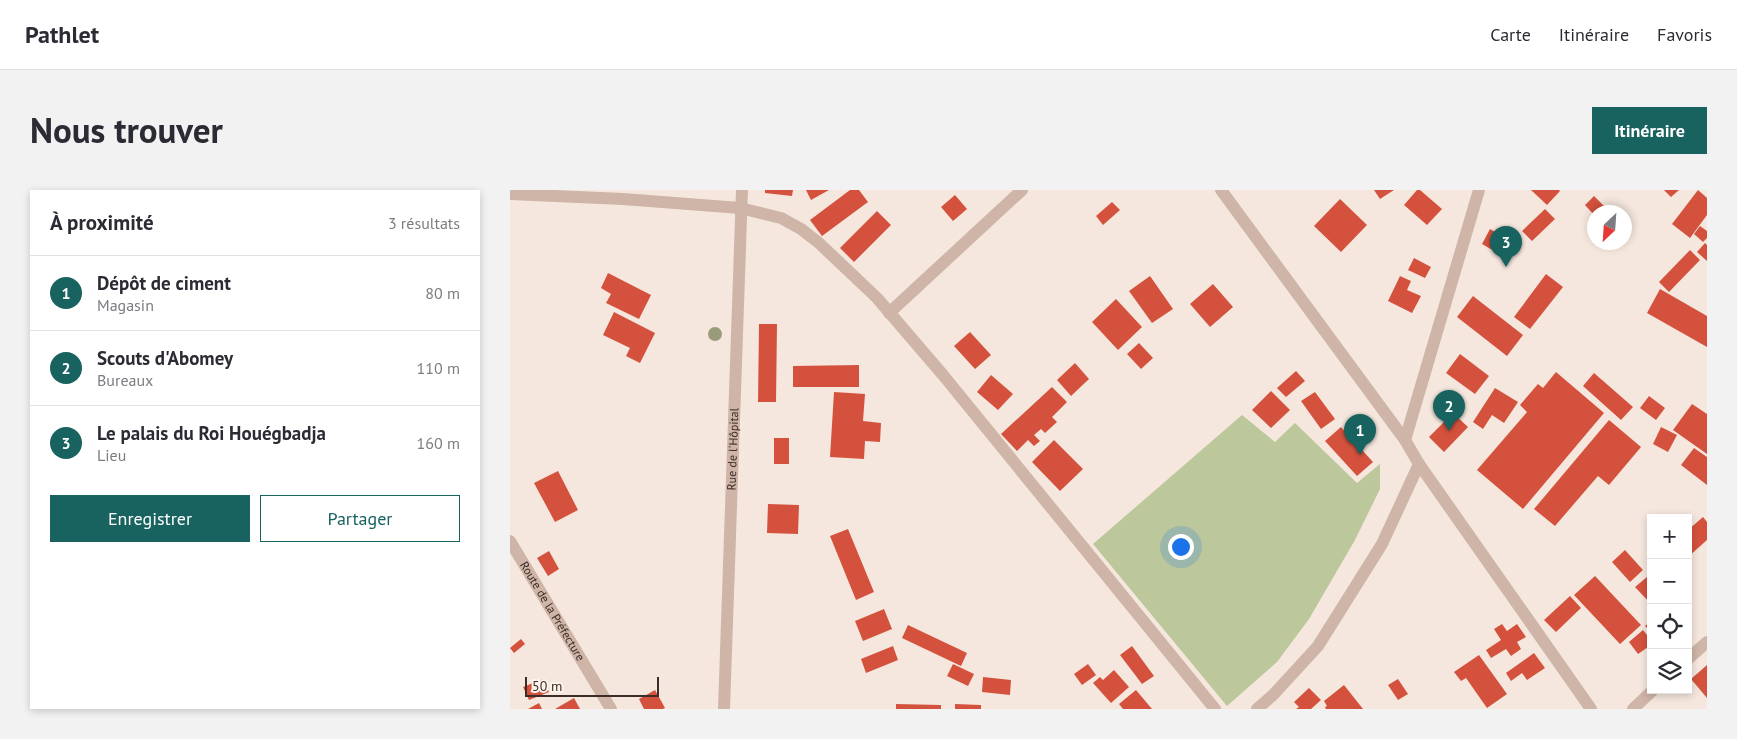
<!DOCTYPE html>
<html lang="fr">
<meta charset="utf-8">
<style>
body{margin:0;font-family:"PT Sans",sans-serif;background:#f2f2f3;color:#2b2b33}
.controls{position:absolute;right:15px;bottom:15px;display:grid;overflow:hidden;border-radius:0px;box-shadow:0 2px 8px #0003}
.controls button{width:45px;height:45px;display:grid;place-items:center;padding:0;border:0;border-bottom:1px solid #e1e1e2;background:#fff;color:#2b2b33;font:25px sans-serif}
.compass{position:absolute;left:1077px;top:15px;width:45px;height:45px;border-radius:50%;background:#fff;box-shadow:0 2px 8px #0003;rotate:205deg}
.scale{position:absolute;left:15px;bottom:12px;width:134px;box-sizing:border-box;padding-left:5px;border:2px solid #3b2c28;border-top:0;font-size:14px;line-height:18px;white-space:nowrap;color:#3b2c28;-webkit-text-stroke:4px #fcf2ea;paint-order:stroke}
.you{position:absolute;left:670px;top:356px;width:18px;height:18px;margin:-12px;border:4px solid #fff;border-radius:50%;background:#1a73e8;box-shadow:0 0 0 8px #1a73e833}
.badge{display:grid;place-items:center;width:32px;height:32px;border-radius:50%;background:#186260;color:#fff;font-size:16px;font-weight:700}
.pin{position:absolute;translate:-50% -41px;filter:drop-shadow(0 1px 2px #0008)}
.pin::after{content:'';position:absolute;top:26px;width:18px;height:15px;background:inherit;clip-path:polygon(0 0,100% 0,50% 100%)}
.list{margin:0;padding:0;list-style:none}
h2{display:flex;justify-content:space-between;align-items:center;height:65px;margin:0;padding:0 20px;font-size:21px}
h2 small{font-size:16px;font-weight:400;color:#7c7c81}
.list li{display:grid;grid-template-columns:32px 1fr auto;gap:15px;align-items:center;box-sizing:border-box;height:75px;padding:0 20px;border-top:1px solid #e1e1e2}
.list b{display:block;font-size:19px;white-space:nowrap}
.list p{margin:0;font-size:16px;white-space:nowrap;color:#7c7c81}
.list em{font-size:16px;font-style:normal;color:#7c7c81}
.actions{display:flex;gap:10px;padding:15px 20px}
.actions a{flex:1;padding:11px 0;border:1px solid #186260;border-radius:0px;text-align:center;font-size:18px;color:#186260}
.actions .main{background:#186260;color:#fff}
.icon{flex:none;width:28px;height:28px;fill:none;stroke:currentColor;stroke-width:2;stroke-linecap:round;stroke-linejoin:round}
.map{position:relative;flex:none;width:1197px;height:519px;overflow:hidden;border-radius:0px}
header{display:flex;align-items:center;gap:30px;box-sizing:border-box;height:70px;padding:0 25px;background:#fff;border-bottom:1px solid #e1e1e2}
header strong{font-size:24px}
nav{display:flex;gap:28px;margin-inline-start:auto;font-size:18px}
.intro{display:flex;align-items:center;justify-content:space-between;box-sizing:border-box;height:120px;padding:0 30px}
h1{margin:0;font-size:35px}
.button{padding:12px 22px;border-radius:0px;background:#186260;color:#fff;font-size:18px;font-weight:700}
main{display:flex;gap:30px;padding:0 30px}
aside{flex:1;background:#fff;border-radius:0px;box-shadow:0 2px 8px #0003}
.map>svg:first-child{display:block}
</style>
<header>
<strong>Pathlet</strong>
<nav><a>Carte</a><a>Itinéraire</a><a>Favoris</a></nav>
</header>
<div class="intro"><h1>Nous trouver</h1><a class="button">Itinéraire</a></div>
<main>
<aside>
<h2>À proximité<small>3 résultats</small></h2>
<ul class="list">
<li><span class="badge">1</span><div><b>Dépôt de ciment</b><p>Magasin</p></div><em>80 m</em></li>
<li><span class="badge">2</span><div><b>Scouts d'Abomey</b><p>Bureaux</p></div><em>110 m</em></li>
<li><span class="badge">3</span><div><b>Le palais du Roi Houégbadja</b><p>Lieu</p></div><em>160 m</em></li>
</ul>
<div class="actions"><a class="main">Enregistrer</a><a>Partager</a></div>
</aside>
<div class="map">
<svg width="1197" height="519" viewBox="0 0 1197 519">
<rect width="100%" height="100%" fill="#f5e7dd"/>
<path fill="#bcc79b" d="M732,225L765,252L785,233L847,293L870,274V299L845,350L799,429L767,472L717,516L583,354Z"/>
<path fill="#d4523d" d="M255,0H283L282,6L255,3Z
M296,0H319L301,10Z
M340,0H349L358,12L312,46L300,30Z
M864,0H884L870,9Z
M907,0H910L932,19L917,35L894,15Z
M1021,0H1049L1050,1L1037,15Z
M1154,0H1169L1161,7Z
M1188,0L1197,8V25L1180,48L1162,34Z
M445,5L457,19L443,31L431,17Z
M1084,6L1100,22H1084V25L1075,15Z
M830,9L857,35L831,62L804,36Z
M602,12L610,20L593,35L586,26Z
M1035,19L1045,29L1022,51L1012,41Z
M367,21L381,35L344,72L330,58Z
M1190,36L1197,41V48L1193,52L1184,44Z
M980,39L999,50L991,65L972,54Z
M1195,53L1197,55V71L1187,62Z
M1180,60L1190,70L1159,102L1149,92Z
M904,68L921,77L915,88L898,80Z
M98,83L141,105L129,129L96,113L101,104L91,98Z
M1036,84L1053,97L1020,139L1004,127Z
M640,86L663,119L642,133L619,101Z
M890,86L901,91L897,100L911,106L902,123L878,111Z
M703,94L723,117L700,137L680,114Z
M1150,99L1197,126V157L1137,123Z
M963,106L1013,145L997,166L947,127Z
M606,109L632,137L608,160L582,132Z
M104,122L145,143L130,173L116,166L120,158L93,145Z
M249,134H267L266,212H248Z
M460,142L481,165L465,179L444,156Z
M629,153L643,168L631,179L617,164Z
M950,164L979,186L965,204L936,183Z
M565,173L579,189L561,206L547,190Z
M349,175V197H283V176Z
M786,181L795,191L776,207L767,198Z
M1046,182L1094,223L1013,319L967,280L1017,222L1010,215L1028,194L1033,198Z
M1084,183L1123,217L1111,230L1073,196Z
M481,185L503,204L488,220L467,202Z
M542,197L557,212L542,227L547,232L535,243L531,239L524,245L530,251L524,256L518,250L507,261L491,244Z
M985,198L1008,212L994,233L982,225L973,239L963,232Z
M761,201L780,220L761,238L742,220Z
M324,202L355,204L353,231L371,233L370,252L355,251L354,269L320,267Z
M805,202L825,229L811,239L791,211Z
M1139,206L1155,218L1146,230L1130,218Z
M1182,214L1197,224V264L1163,240Z
M943,223L958,237L934,262L919,247Z
M1099,230L1131,257L1099,295L1088,286L1045,336L1024,319Z
M831,237L863,272L847,286L815,251Z
M1151,237L1167,245L1158,262L1143,254Z
M264,248H279V274H264Z
M544,250L573,279L550,301L522,272Z
M1184,258L1197,267V295L1171,275Z
M48,281L68,320L45,332L24,293Z
M258,314L289,315L288,344L257,343Z
M1193,327L1197,332V350L1178,367V340Z
M338,339L364,402L346,410L320,346Z
M1115,360L1133,380L1120,392L1102,372Z
M39,361L49,379L38,386L27,368Z
M1085,386L1131,435L1110,454L1064,405Z
M1137,387L1141,391V414L1125,397Z
M1060,406L1071,418L1046,442L1034,430Z
M374,419L382,439L353,451L345,431Z
M1141,431V442L1135,436Z
M992,434L997,441L1007,434L1016,447L1007,452L1011,459L1001,466L996,459L981,468L976,460L991,450L984,439Z
M398,435L457,463L451,476L392,448Z
M1133,440L1141,450V455L1128,464L1119,452Z
M11,449L15,454L4,463L0,458Z
M383,456L388,470L356,483L351,469Z
M622,456L644,486L632,494L610,465Z
M1024,463L1035,478L1017,490L1012,483L1001,491L996,483Z
M969,465L997,504L977,518L956,488L951,491L944,482Z
M443,474L464,484L458,496L437,486Z
M578,474L586,485L572,495L564,484Z
M1197,475V508L1181,489Z
M604,480L619,497L601,513L583,493L590,487L593,490Z
M473,487L501,490L500,505L472,502Z
M33,489L39,502L19,510L13,497Z
M888,489L898,504L888,510L878,495Z
M834,495L853,519H816L815,517L817,516L814,511Z
M799,498L811,510L801,519H786L789,517L784,512Z
M145,500L155,518L153,519H134L129,509Z
M626,500L642,519H613L609,514Z
M64,508L70,519H45Z
M29,513L32,519H18Z
M386,514L431,515V519H386Z
M445,514L471,515V519H445Z"/>
<g fill="none" stroke-linecap="round" stroke-linejoin="round">
<g stroke="#cfb5a7" stroke-width="12">
<path d="M711,0L895,250L909,274L1081,519"/>
<path d="M0,4L113,9L230,18L271,28L291,39L309,53L367,108L433,185L705,519"/>
<path d="M379,123L512,0"/>
<path d="M895,250L969,0"/>
<path id="s1" d="M0,351L101,519"/>
<path d="M1178,469L1197,452"/>
<path id="s2" d="M214,519L232,0"/>
<path d="M747,519L763,505L808,456L872,354L909,274"/>
<path d="M1123,519L1143,500"/>
</g>
</g>
<circle fill="#9a9b7a" cx="205" cy="144" r="7"/>
<g text-anchor="middle" stroke-width="4.5" stroke-linejoin="round" paint-order="stroke">
<g font-size="12" fill="#3b2c28" stroke="#fcf2ea">
<text dy="4" stroke="none"><textPath href="#s2" startOffset="260">Rue de l'Hôpital</textPath></text>
<text dy="4" stroke="none"><textPath href="#s1" startOffset="82">Route de la Préfecture</textPath></text>
</g>
</g>
</svg>
<div class="controls">
<button>+</button>
<button>−</button>
<button><svg class="icon" aria-label="locate" viewBox="0 0 24 24"><circle cx="12" cy="12" r="6"/><path d="M12 2v4M12 18v4M2 12h4M18 12h4"/></svg></button>
<button><svg class="icon" aria-label="layers" viewBox="0 0 24 24"><path d="M12 4l9 5-9 5-9-5zM3 14l9 5 9-5"/></svg></button>
</div>
<svg class="compass" viewBox="-18 -18 36 36"><path d="M0-13l5 13h-10z" fill="#e53935"/><path d="M0 13l5-13h-10z" fill="#7c7c81"/></svg>
<div class="scale">50 m</div>
<div class="you"></div>
<div class="pin badge" style="left:850px;top:265px">1</div>
<div class="pin badge" style="left:939px;top:241px">2</div>
<div class="pin badge" style="left:996px;top:77px">3</div>
</div>
</main>
